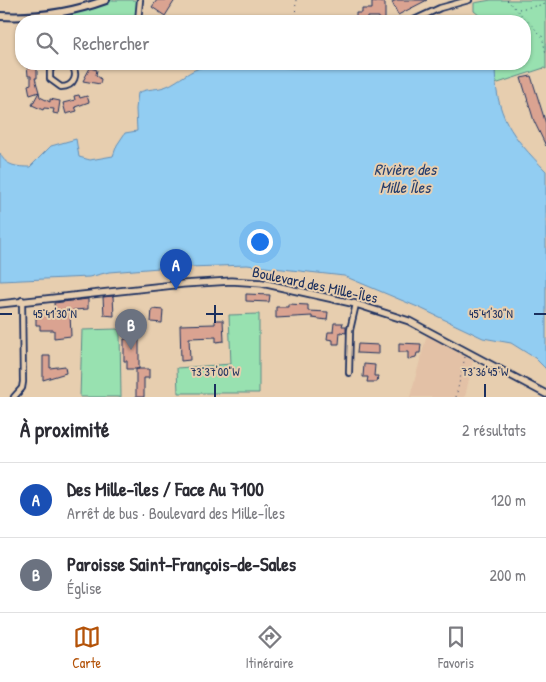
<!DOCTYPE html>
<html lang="fr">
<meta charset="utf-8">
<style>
body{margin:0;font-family:"Patrick Hand",sans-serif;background:#f2f2f3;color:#2b2b33}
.you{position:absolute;left:259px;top:241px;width:18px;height:18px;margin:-12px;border:4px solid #fff;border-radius:50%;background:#1a73e8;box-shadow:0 0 0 8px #1a73e833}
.badge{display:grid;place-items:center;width:32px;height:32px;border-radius:50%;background:#b45309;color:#fff;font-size:16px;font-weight:700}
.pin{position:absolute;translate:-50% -41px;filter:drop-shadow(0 1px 2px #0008)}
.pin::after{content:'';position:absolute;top:26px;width:18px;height:15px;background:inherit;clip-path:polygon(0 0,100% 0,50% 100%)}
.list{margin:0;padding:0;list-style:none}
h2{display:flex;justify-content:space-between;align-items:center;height:65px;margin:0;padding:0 20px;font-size:21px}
h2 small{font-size:16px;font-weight:400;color:#7c7c81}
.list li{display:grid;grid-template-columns:32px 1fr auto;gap:15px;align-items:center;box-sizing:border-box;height:75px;padding:0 20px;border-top:1px solid #e1e1e2}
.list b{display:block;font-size:19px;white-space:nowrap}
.list p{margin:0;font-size:16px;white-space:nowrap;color:#7c7c81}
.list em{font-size:16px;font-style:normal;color:#7c7c81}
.icon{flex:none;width:28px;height:28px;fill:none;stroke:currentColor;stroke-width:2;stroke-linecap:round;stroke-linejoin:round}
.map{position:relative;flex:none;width:546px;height:397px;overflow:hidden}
.search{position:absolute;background:#fff;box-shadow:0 1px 4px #0004;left:15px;right:15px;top:15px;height:55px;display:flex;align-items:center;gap:12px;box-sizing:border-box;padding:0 18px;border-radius:20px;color:#7c7c81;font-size:19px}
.sheet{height:215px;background:#fff}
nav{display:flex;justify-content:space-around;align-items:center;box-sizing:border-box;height:70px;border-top:1px solid #e1e1e2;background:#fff;font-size:14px;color:#7c7c81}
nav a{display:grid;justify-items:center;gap:2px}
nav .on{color:#b45309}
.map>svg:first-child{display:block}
</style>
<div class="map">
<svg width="546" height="397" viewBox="0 0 546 397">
<rect width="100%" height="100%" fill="#e7ceaf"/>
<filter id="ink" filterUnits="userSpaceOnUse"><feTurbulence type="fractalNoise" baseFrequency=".02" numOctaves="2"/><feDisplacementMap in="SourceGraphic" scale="10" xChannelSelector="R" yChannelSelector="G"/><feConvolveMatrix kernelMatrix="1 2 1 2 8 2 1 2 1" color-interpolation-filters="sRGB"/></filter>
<g filter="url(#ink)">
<path fill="#e3c1a6" d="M427,335L473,361L465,397H410Z"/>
<path fill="#98e1b0" stroke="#5a8887" d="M97,0H139L138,21H43L26,15L62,11Z
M491,0H546V69L544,68L495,84V64H525V21H486L474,11V3Z
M259,314V393H178L177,368L231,364L229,315Z
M117,329L120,332L121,397H80L82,330Z"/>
<path fill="#92cdf2" stroke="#628eb7" d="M345,64H495C495,116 511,135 546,171V369L535,358L511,343L483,338L420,308L344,276L247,265L159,268L109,272L89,277L0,281V153C5,166 17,167 30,167L51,146L76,139L79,157L90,160L113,156L117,145L125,133L137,131L136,109L138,93C147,88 158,90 167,86C179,81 191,69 204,67C250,59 300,76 345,64Z"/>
<path fill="#daa391" stroke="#1b2f5e" d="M157,0H175L165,16L152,7Z
M397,0H427L398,15L392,2Z
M372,1L385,3V21H379V17H368L367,21H356V13H362V9H372Z
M27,64H34L33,67H37V78H35L39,92L30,95L28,85L31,84V76H28Z
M90,68L97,70L96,75L101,79L100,84L83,81Z
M531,76L546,124V146L534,121L521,78Z
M39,92L40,97L50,102V99L60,101L58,114L53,113L54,109L44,108L43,110L32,105Z
M79,95L80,98L87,96L89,102L75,107L77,111L66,114L63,103L75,100L74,96Z
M246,294L270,295L269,302L246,301Z
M113,296L114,316L104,315L103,297Z
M88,299V309L73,310L74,314H70L71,336L54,338V330H40V325H36V314H55L54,303Z
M288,304L308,305V311L328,312L327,320L312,318V316L276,318V307H288Z
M152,309L163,310L162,323L151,322Z
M215,320H223L224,341L216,342V337L189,338L190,360L181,361L180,325L215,324Z
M334,323H343L342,326H346V333L340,332L339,344H333V340L327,339L328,332H333Z
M124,339H139V369H127V361H124Z
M399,343L421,344L420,353H417L416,357L408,359V352H399Z
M358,344L379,345V354L357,353Z
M43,356H50V368L65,366L66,373L43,380Z
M364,364L375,365L374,376H378L377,382H367L368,377H363Z
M136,369H149V378H144V397H136Z"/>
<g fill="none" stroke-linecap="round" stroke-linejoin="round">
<defs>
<path id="minor" d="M138,21L140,0
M412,21L440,8L469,0
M54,64L50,71V79L61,87C74,87 80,74 70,64
M349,373L350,330L356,304
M14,397L22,388L23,382L22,300"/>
<path id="tertiary" d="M0,304L183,284L231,281L262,283L356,304L409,321L546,394"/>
<path id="secondary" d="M0,16C36,18 73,12 106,0"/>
</defs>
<use href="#minor" stroke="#1b2f5e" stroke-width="8"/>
<use href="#tertiary" stroke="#1b2f5e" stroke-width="9"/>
<use href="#secondary" stroke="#1b2f5e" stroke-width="10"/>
<path stroke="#1b2f5e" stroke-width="1" stroke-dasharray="1 4" stroke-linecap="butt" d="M507,0L542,36L546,54
M519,9L546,4
M71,17L77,21
M101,21L106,18L115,21
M295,21L296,0
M456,397L465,357"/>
<use href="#minor" stroke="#e7ceaf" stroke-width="4.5"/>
<use href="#tertiary" stroke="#e7ceaf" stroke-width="5.5"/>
<use href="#secondary" stroke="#e7ceaf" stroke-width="6"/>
</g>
</g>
<path fill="none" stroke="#1b2f5e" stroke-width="2" d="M215,305V323M0,314H12M206,314H223M534,314H546M215,384V397M485,384V397"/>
<g text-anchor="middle" stroke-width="4" stroke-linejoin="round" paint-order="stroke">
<g font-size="15" fill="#1b2f5e" stroke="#e7ceaf">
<text transform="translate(315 285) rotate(12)" y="5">Boulevard des Mille-Îles</text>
</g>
<g font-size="16" font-style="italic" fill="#273f6d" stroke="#e7ceaf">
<text x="405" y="175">Rivière des<tspan x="405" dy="18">Mille Îles</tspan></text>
</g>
</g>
<g font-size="12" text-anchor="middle" fill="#1b2f5e" stroke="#e7ceaf" stroke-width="4" stroke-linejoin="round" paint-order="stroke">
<text x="55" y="318">45°41'30"N</text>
<text x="491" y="318">45°41'30"N</text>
<text x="215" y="376">73°37'00"W</text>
<text x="485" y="376">73°36'45"W</text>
</g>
</svg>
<div class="you"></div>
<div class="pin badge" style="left:176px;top:290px;background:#1a4fb4">A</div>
<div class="pin badge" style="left:131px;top:350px;background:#6b7280">B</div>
<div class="search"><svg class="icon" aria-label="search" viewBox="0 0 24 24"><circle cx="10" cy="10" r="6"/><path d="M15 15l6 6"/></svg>Rechercher</div>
</div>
<section class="sheet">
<h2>À proximité<small>2 résultats</small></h2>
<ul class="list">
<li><span class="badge" style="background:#1a4fb4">A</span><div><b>Des Mille-îles / Face Au 7100</b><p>Arrêt de bus · Boulevard des Mille-Îles</p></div><em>120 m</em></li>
<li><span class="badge" style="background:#6b7280">B</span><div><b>Paroisse Saint-François-de-Sales</b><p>Église</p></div><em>200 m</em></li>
</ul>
</section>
<nav>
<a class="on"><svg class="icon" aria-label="map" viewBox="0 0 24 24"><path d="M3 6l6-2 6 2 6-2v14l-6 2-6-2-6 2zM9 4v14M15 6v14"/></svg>Carte</a>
<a><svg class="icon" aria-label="directions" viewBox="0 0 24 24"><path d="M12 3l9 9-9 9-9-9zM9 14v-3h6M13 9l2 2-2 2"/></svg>Itinéraire</a>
<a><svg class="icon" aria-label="saved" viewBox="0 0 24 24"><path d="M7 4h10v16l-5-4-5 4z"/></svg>Favoris</a>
</nav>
